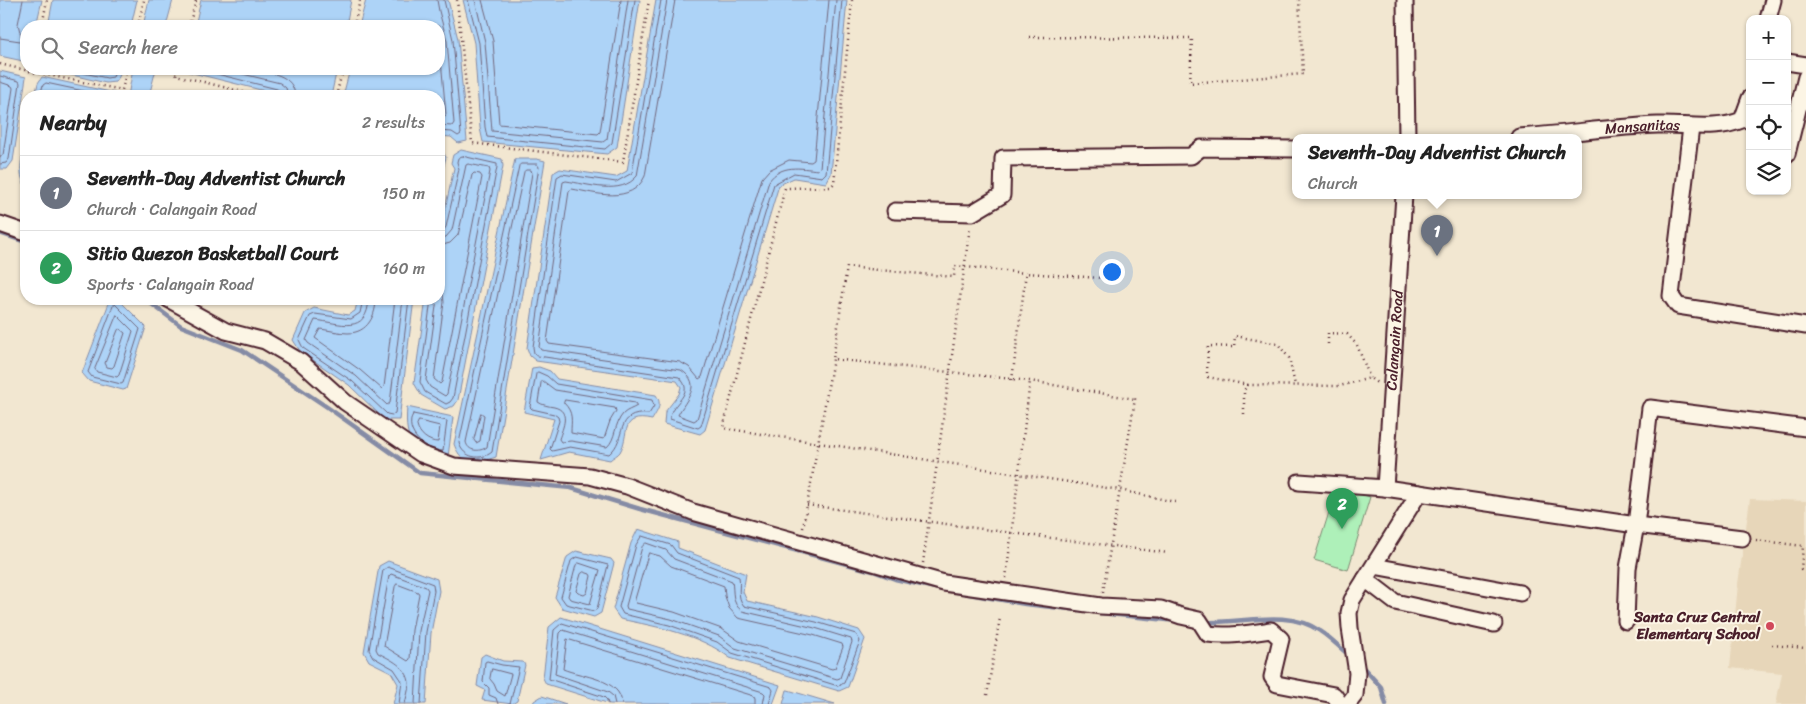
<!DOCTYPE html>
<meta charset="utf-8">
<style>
body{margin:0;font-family:Sriracha,sans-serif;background:#f2f2f2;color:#222}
.controls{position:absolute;right:15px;top:15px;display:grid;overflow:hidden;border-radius:10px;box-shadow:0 1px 4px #0004}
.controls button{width:45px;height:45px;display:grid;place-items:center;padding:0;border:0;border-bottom:1px solid #e0e0e0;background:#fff;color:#222;font:25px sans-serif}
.you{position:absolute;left:1111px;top:271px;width:18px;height:18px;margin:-12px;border:4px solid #fff;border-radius:50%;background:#1a73e8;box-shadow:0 0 0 8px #1a73e833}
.badge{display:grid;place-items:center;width:32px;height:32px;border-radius:50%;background:#0b8043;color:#fff;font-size:16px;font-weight:700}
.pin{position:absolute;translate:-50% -41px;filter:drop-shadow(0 1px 2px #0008)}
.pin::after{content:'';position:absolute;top:26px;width:18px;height:15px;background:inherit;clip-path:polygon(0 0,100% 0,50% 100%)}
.popup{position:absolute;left:1292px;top:134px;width:290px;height:65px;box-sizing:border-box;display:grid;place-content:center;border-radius:10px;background:#fff;filter:drop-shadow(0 1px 4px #0005);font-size:16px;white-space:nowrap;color:#767676}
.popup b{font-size:19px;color:#222}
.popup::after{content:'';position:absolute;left:50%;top:100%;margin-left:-10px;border:10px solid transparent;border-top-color:#fff}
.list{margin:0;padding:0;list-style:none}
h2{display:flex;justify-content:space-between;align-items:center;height:65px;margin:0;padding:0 20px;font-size:21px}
h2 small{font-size:16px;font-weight:400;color:#767676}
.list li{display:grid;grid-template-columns:32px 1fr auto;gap:15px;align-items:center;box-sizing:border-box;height:75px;padding:0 20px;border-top:1px solid #e0e0e0}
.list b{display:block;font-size:19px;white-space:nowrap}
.list p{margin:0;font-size:16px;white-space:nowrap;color:#767676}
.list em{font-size:16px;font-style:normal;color:#767676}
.icon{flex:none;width:28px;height:28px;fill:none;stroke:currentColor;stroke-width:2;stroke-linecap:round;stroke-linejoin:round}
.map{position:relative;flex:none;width:1806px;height:704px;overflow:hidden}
.search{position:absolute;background:#fff;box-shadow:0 1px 4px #0004;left:20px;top:20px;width:425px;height:55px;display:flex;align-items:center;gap:12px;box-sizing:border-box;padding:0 18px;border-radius:20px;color:#767676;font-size:19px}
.panel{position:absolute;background:#fff;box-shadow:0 1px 4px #0004;left:20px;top:90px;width:425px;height:215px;border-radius:20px}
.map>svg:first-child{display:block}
</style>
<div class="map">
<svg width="1806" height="704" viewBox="0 0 1806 704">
<rect width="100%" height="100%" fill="#f2e7d1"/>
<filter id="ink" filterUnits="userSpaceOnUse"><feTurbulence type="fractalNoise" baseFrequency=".02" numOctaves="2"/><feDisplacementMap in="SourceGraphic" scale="10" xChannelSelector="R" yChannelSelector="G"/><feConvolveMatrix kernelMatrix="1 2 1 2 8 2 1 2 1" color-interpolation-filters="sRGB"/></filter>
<g filter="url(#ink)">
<path fill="#e7d6b9" d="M1750,499L1806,501V704H1776L1782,673L1730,668L1738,584Z"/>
<path fill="#aef0b9" stroke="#7c8872" d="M1337,487L1370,497L1348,570L1314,560Z"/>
<path fill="#add3f7" stroke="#858ba5" d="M0,0H42L36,26H26V59L23,61L0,56Z
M53,0H137L131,26H48Z
M149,0H173L166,26H143Z
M201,0H351L346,26H195Z
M366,0H448L458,39L467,141L458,143L451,137L439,136V96H343L350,69H439V26H359Z
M463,0H640L617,147L607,154L483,142L480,128L474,43Z
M656,0H847L831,174L826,183L794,178L779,185L705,430L700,434L664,424L665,412L679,394L681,387L677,381L536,361L530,356L527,348L553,173L560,169L616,177L627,171Z
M46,69H121L119,77L115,82L106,83Z
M133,69H156L149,96H128Z
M185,69H337L331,96H285L185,71Z
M0,71L26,77L13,161L7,169H0Z
M42,77L115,93V96H35L38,83Z
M26,138V187C16,172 23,155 26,138Z
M461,150L502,159L503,166L458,400L454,406L445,409L421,395L414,383L426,299H439V237L454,168L451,163L453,155Z
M439,151H442L446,157L439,186Z
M515,159H537L545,161L496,457C477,463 462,467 454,444Z
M114,299H118L146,327L126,389L123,390L89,381L82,373L109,303Z
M358,299H414L399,420H385L349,385L300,351L293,340L305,313L314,308L348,315L355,311Z
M539,367L550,371L557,379L656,395C663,405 657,411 652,420C619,413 630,435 620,452C618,455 613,457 610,460L569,452L541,460L554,419L524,412L532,368Z
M407,407L453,417L448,457C414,448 404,446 407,407Z
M638,529L678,542V548L746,574L743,592L747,601L818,617L859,630L865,639L848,687L839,691L730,658C699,634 658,627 620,619L613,609L631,543Z
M576,551L611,559L614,563L601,613L594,617L562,608L555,597L567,557Z
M388,561L437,579L439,591L431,633L426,704H393L398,684L391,672L369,661L364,652L379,566Z
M561,617L780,685L773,704H610L546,684L543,678L549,627Z
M485,654L503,661L523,662L525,665L517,701L512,704L482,700L485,690L477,686L481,657Z
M787,690H788L835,704H783Z
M542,696L566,704H533L534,701Z"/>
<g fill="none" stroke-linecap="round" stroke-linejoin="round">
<path stroke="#72677d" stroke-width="1" d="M437,0L439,11L447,41L454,123L452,126L439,125
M468,0L479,43L485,127L487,137L605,149L612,143L635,0
M475,0L485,42L492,131L603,142L607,139L628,0
M482,0L493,41L499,124L598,134L600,132L621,0
M661,0L632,173L616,182L562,174L557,177L533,347L534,353L538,356L679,377C697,395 670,402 670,419L698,428L701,426L774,184L794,173L822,177L826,173L842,0
M667,0L637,176C621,196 588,184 566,181L563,182L539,347L541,350L681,370C704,385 685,400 678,415L694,421L697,419L769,181C781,164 800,168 818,170L820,168L836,0
M675,0L645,176C632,205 595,193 572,189L569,191L547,341L549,344L680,362L689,367L699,379L702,377L762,178L769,170L789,160L811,162L814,160L829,0
M0,38L20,41L22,40L18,24L23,0
M439,38L446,115L444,117H439
M65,69L107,78L113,77L116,69
M197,69L277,89L281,92V96
M222,69L280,83L286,88L288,96
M253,69C270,73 294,74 295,96
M0,76L19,81L20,83L9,159L6,163L0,164
M0,82L12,86L13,88L3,155L0,157
M40,96L43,85L46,83L107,96
M439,131L452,132L458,136L461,134L453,40L444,0
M521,164H537L539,167L492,452C481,461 463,458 459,443L519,166Z
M526,170H531L532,173L487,447C480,452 468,452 466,442L524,172Z
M439,246L450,243L458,235L472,175L474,173L480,174L482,177L442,382L440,384L434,379L444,302L443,294L439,286
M363,299L360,313L351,319L315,314L310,316L299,340L303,348L352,381L387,414L392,415L395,413L409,299
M369,299C367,336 340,323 315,320L306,340L308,343L356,376L387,405L390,403L403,299
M376,299C376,315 368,333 348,333C339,333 329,330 320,329L315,338L360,370L382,389L384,387L395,299
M431,299L420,382L425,392L446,404L450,402L453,398L497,167V164L462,156L458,158L457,162L459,169L446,227L443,231L439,232
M437,299L426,380L430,387L445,396L447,394L490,171L489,168L468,164L466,165L452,230L446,237L439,238
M115,304L140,329L123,383L121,384L92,377L88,372L113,306Z
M117,315L133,331L119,375L117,377L97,372L95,369Z
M120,329L125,333L114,366L112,368L107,367L105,363L118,330Z
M538,372L547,376L556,384L652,400L654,406L649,414C613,411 628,439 609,454L570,447L552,451L550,449L559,421L558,417L554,414L532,409L530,407L536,374Z
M543,381L555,390L635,403L637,406C632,409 627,410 623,414C614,424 616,439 607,447L571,441L561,442L559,439C563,427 571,411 554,407C548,406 542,405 538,402L541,383Z
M565,400L615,408L616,411L610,421L604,439L571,433C571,420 574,413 564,403Z
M481,413L484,415L480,441L476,443L474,440Z
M413,414L447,421L443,451C426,451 403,433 413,414Z
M419,421L440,426L438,442C429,442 419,435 417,425Z
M642,536L671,545L677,553L739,577C741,587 736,596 744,606L816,622L856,634L860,641L844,683L838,686L732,653L717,642L669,625L623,614L619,607L636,545Z
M646,543L666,550L674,559L732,581C734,592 731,603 742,611L815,628L851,639L852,642L840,678L837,679L735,648L719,636L671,619L627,609L626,606L642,547Z
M649,553L660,556L671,566L724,586L725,596L729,608L738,618L813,635L842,644L843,647L835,668L832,669L739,641L722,629L674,612L636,603L635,600Z
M577,557L608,565L597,609L594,611L566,604L561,597L571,561Z
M579,563L600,570L590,604L570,599L568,596L576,565Z
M584,572L590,574L591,576L587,593L584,595L578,593L576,591L581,574Z
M397,584L418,592L419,594L412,630L410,659L408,661L384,646L395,587Z
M492,669L511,674L505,696L497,691L494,684L490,679Z
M399,704L402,681L394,669L373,657L369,650L383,570L388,567L433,584L434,591L426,632L421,704
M405,704C406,698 409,690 409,683C408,667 390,659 378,653L376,649L389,576L391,574L426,587L428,590L419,631L415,704
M498,704L496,698L489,695V688L483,682L485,662L487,661L502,665L519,667L510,704
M608,704L607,700L604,697L549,679L554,630L562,623L771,687L773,690L769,704
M615,704L613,696L608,692L555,674L560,633L563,630L763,692L765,694L763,704
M622,704C621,678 582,677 563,669L567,639L754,696L755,698V704"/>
<path stroke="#858ba5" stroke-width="4.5" d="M0,233L26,242
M145,299L181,326L242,350L327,407L420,473L571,488L640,509L873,571L895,579L944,590
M957,592L1025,604L1088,611
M1100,613L1177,621
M1205,622C1242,624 1286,608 1320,631C1331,638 1340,648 1350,656
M1360,664L1381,687L1386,704"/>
<defs>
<g id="minor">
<path d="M1405,0L1407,137"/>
<path d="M1768,19L1773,0"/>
<path d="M1787,62L1806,65"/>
<path d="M1691,127L1671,296L1678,306L1806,326"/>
<path id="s1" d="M1519,137C1566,134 1612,127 1658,125C1686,124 1715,131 1742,120L1750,98"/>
<path d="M1787,154L1806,77"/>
<path d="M895,211L972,213L1002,195L1003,158L1191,156L1201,148L1296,149"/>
<path d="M0,224L26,233"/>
<path d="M168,299L226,331L265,341L301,362L345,402L421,454L454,466L590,476L627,486L693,512L944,583L1101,606L1161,609L1181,616L1199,620L1208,634C1229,637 1251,633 1271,630L1281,639L1272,677L1277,684L1334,695L1340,704"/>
<path d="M1299,482L1385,488L1636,525L1742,538"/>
<path id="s2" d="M1385,488L1404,195"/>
<path d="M1374,566L1520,593"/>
<path d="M1365,579L1395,602L1494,624"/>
<path d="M1626,621L1628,568L1636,525L1650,408L1806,428"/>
<path d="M1348,704L1355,695L1357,673L1350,628L1349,613L1352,600L1419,493"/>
</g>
</defs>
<use href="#minor" stroke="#4a1f2b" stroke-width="19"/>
<path stroke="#4a1f2b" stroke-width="2.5" stroke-dasharray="1 4" stroke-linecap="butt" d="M457,0L472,143L623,162L649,0
M852,0L834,183L831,187L785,188L723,428L1120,490L1175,502
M42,26L47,0
M138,26L144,0
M189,26L196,0
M354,26L360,0
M1029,37L1192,38L1190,83L1303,74L1299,0
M0,64L33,72L122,90L127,69
M178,69L176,75L259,96
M336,96L343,69
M1026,273L955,266L954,277L847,267L833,359L1030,381L1135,399
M1328,344V333L1347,334L1357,345L1370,378
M1012,380L1026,273L1101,278
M1248,385L1208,377L1207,374L1208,346L1234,347L1235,336L1278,344L1289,358L1295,385
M1244,414V390L1248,385L1340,386L1370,378L1377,383
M807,505L1012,533L1168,553
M803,528L833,359
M1756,540L1803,546L1801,569L1806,570
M923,563L970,227
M1006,578L1030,381
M1103,592L1135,399L1134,396
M1772,645L1806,648
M987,695L1000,618"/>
<use href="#minor" stroke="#fcf5e5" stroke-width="15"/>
</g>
</g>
<circle fill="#d1495b" stroke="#fcf5e5" stroke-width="2" cx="1770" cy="626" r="5"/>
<g text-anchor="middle" stroke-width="4" stroke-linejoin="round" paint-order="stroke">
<g font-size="15" fill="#4a1f2b" stroke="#fcf5e5">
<text dy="5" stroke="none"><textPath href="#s1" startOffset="124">Mansanitas</textPath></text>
<text dy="5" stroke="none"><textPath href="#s2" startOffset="148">Calangain Road</textPath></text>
</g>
<g font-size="15" font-weight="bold" fill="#4a1f2b" stroke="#fcf5e5" text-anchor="end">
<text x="1760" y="622">Santa Cruz Central<tspan x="1760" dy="17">Elementary School</tspan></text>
</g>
</g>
</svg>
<div class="controls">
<button>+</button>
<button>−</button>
<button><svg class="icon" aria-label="locate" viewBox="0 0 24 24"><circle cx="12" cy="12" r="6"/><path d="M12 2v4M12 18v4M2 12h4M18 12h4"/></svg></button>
<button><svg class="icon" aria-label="layers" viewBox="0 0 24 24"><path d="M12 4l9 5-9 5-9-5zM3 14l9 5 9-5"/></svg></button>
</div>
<div class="you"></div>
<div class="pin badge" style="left:1437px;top:256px;background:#6b7280">1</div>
<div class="popup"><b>Seventh-Day Adventist Church</b>Church</div>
<div class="pin badge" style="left:1342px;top:529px;background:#2e9e5b">2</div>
<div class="search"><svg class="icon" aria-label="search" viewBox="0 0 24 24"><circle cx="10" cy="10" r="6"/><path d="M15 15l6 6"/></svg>Search here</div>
<section class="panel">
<h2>Nearby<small>2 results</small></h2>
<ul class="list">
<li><span class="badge" style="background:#6b7280">1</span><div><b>Seventh-Day Adventist Church</b><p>Church · Calangain Road</p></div><em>150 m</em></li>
<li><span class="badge" style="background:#2e9e5b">2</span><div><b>Sitio Quezon Basketball Court</b><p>Sports · Calangain Road</p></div><em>160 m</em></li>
</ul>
</section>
</div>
